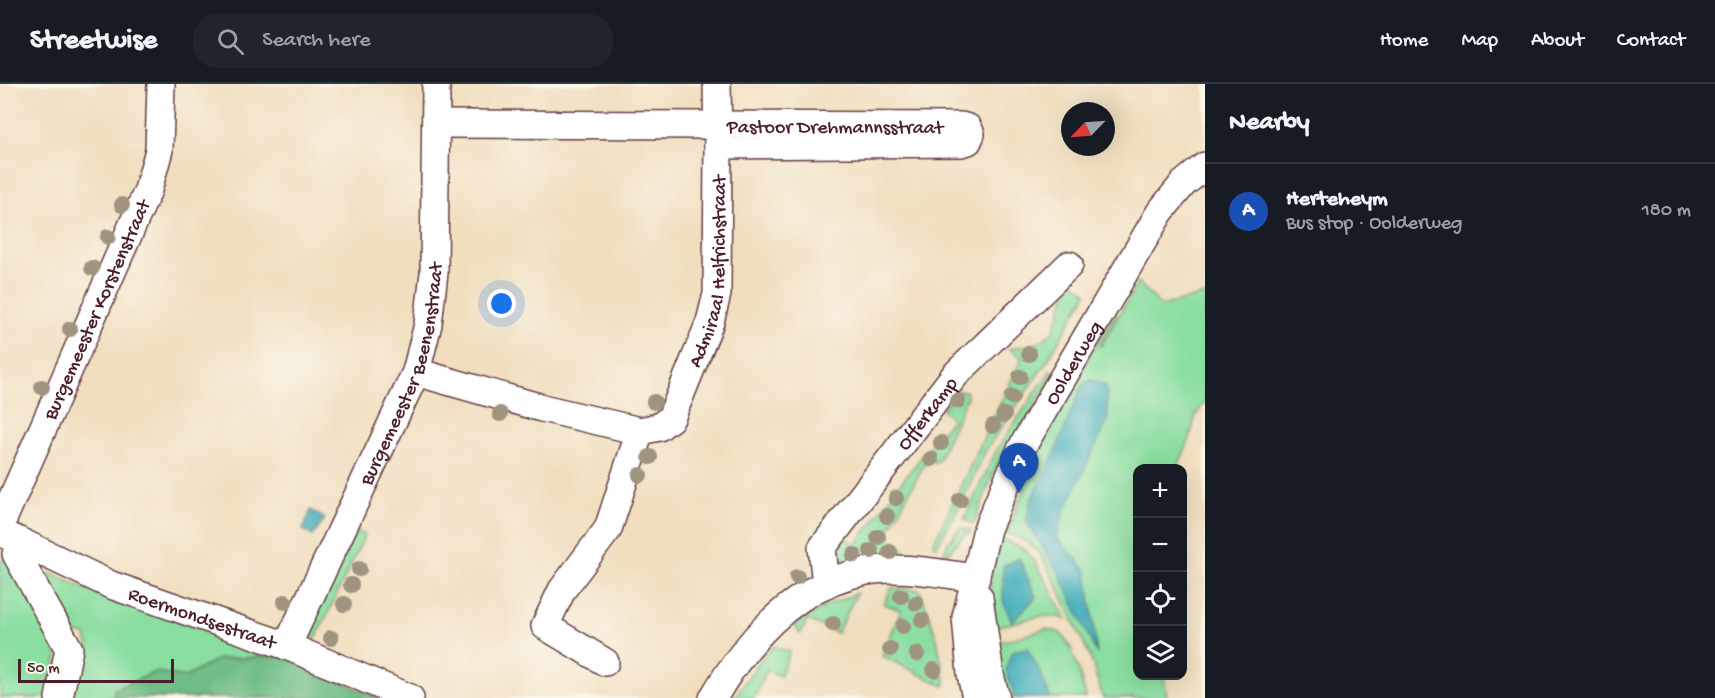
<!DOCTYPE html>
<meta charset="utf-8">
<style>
body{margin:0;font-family:"Gochi Hand",sans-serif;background:#20242c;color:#f1f3f6}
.controls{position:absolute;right:18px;bottom:18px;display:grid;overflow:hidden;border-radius:12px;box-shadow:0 6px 24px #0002}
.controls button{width:54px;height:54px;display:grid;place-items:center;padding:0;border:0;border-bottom:2px solid #363941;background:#171b24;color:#f1f3f6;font:30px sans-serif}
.compass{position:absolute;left:1061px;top:18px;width:54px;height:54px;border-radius:50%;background:#171b24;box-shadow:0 6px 24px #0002;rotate:245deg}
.scale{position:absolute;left:18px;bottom:15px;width:156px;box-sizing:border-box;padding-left:6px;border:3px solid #4a1f2b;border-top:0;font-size:16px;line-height:21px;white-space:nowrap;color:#4a1f2b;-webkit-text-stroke:4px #fbf7ec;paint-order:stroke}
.you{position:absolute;left:502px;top:220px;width:21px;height:21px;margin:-15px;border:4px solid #fff;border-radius:50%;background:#1a73e8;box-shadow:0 0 0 9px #1a73e833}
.badge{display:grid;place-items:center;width:39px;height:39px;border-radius:50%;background:#0f766e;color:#fff;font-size:20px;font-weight:700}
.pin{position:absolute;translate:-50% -50px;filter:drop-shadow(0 2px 3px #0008)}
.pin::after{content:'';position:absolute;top:32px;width:21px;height:18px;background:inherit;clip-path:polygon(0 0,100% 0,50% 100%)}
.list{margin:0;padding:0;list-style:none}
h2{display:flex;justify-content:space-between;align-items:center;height:78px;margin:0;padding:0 24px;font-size:26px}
h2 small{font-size:20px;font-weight:400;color:#9ea1a6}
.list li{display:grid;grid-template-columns:39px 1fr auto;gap:18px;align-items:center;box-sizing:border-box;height:96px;padding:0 24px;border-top:2px solid #363941}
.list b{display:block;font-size:22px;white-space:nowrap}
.list p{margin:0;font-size:20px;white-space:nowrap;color:#9ea1a6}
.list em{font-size:20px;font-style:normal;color:#9ea1a6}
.icon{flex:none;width:33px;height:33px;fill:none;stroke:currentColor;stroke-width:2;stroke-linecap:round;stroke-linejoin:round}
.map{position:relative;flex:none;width:1205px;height:614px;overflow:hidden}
header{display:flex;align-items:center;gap:36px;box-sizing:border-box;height:84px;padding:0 30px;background:#171b24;border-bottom:2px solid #363941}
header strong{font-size:28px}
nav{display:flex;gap:33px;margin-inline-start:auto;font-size:21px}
.search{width:420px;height:54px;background:#20242c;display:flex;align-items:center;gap:15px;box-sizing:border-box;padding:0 21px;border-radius:24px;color:#9ea1a6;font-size:22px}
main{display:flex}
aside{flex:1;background:#171b24}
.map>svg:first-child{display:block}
</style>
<header>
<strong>Streetwise</strong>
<div class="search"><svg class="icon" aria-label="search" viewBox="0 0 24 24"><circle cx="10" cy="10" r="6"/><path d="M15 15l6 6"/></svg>Search here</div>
<nav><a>Home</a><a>Map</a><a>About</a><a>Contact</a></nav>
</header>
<main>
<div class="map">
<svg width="1205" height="614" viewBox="0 0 1205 614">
<rect width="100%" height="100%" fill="#fbf7ec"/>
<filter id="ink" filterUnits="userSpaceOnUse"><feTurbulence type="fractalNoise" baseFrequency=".0167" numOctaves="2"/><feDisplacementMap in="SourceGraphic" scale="12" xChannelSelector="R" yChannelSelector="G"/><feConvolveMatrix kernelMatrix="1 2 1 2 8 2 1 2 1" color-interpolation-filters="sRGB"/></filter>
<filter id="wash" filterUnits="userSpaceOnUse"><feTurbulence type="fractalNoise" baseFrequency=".008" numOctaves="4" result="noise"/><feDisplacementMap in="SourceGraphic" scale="24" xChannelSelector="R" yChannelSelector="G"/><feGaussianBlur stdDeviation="1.35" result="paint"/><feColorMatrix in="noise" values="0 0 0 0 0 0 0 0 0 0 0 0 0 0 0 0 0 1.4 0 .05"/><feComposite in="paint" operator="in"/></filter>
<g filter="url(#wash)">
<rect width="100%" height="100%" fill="#f0debe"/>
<path fill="#8adea0" stroke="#6a7e66" stroke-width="1.5" d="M1071,196L1087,209L1047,277L986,366L960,422L937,462L933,460L1022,274L1009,265L1038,259L1053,248Z
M1138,198L1161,222L1205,211V318L1196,331L1189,357L1177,384H1138V592H1164L1167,614H1103L1091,575L1056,499L1042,473L1028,458L1007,449L1024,404L1019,401L1039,359L1114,229L1116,231L1099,262H1101Z
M1051,286L1055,288L992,392L974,440L964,435L997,365Z
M959,307H966L967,313L938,377L925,379L886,451L904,465L896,473L840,483L836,479L831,469L842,451L856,461L907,391L952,335L942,325Z
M960,444L971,446L969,450L966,449L945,472L943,471L948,459Z
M356,447L365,451L316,554L311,552L310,542Z
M1000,454L1026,466L1036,479L1067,536C1041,525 1015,542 989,543L991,492Z
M9,475L50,541L57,572L49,614H0V477Z
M29,480L86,505L282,572L218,575L186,593L155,588L114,606V614H70L80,573L89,566L86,551L73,549Z
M891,504L920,506L937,555L945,597L944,602L882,572L901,526L884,520Z
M857,509L837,549L808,536L800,550L794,541L826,522Z
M1045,545C1051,546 1058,546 1062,551C1074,562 1082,599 1086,614H1001L991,558L1009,556Z
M773,562L790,568L780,592L767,586L754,614H734L759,578Z"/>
<path fill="#6fbd86" stroke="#5c6e58" stroke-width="1.5" d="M282,572L379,614H114V606L155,588L186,593L218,575Z"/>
<path fill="#3dacba" stroke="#446672" stroke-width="1.5" d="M1091,296L1106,302L1108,336L1063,430L1057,454L1087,487L1097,570L1058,487L1026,437L1031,416L1056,366L1082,301Z
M311,426L325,435L313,452L303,446Z
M1019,474L1036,513L1012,538L1003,517V482Z
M1027,564L1041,589L1050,614H1015L1006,586L1012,567Z"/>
</g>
<g filter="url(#ink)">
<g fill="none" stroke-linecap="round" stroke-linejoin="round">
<defs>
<g id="minor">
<path id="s1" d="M436,40L961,42L968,44L971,50L968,57L961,59L718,61"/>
<path id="s2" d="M416,288L542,324L640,347L659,343L671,334L710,238L717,210L718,61L717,0"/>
<path id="s3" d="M0,442L148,106L159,66L161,0"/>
<path id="s4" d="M0,448L111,501L287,562L410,614"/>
<path d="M16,470L69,565L59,614"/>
<path id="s5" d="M826,500L822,464L955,291L1069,181"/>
<path d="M979,513L990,591L996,614"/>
<path id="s6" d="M287,562L416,288L428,240L434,189L436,0"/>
<path d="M605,578L545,542L562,506L608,445L640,347"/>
<path d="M713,614C747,556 797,499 867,487C902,481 941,490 976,494"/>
<path id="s7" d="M976,614L971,590L966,533L987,445L1021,365L1160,128L1183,100L1205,82"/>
</g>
</defs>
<use href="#minor" stroke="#633c41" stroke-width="30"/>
<use href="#minor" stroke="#fff" stroke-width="27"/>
</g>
<g fill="#9f9480">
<circle cx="122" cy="121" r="8"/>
<circle cx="108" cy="153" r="8"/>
<circle cx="92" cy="184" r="8"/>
<circle cx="70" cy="245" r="8"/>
<circle cx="1029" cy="270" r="8"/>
<circle cx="1020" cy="293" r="8"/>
<circle cx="42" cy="303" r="8"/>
<circle cx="1012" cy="313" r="8"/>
<circle cx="958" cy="317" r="8"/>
<circle cx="654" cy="318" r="8"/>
<circle cx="500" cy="330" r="8"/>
<circle cx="1004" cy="331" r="8"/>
<circle cx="993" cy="342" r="8"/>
<circle cx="941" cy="359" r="8"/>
<circle cx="650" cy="373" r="8"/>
<circle cx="931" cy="375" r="8"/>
<circle cx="640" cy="391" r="8"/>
<circle cx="896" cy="414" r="8"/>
<circle cx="960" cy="416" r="8"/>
<circle cx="887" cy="432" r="8"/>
<circle cx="878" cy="453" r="8"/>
<circle cx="871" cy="467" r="8"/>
<circle cx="890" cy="468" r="8"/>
<circle cx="854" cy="471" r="8"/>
<circle cx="359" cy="485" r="8"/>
<circle cx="797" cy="493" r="8"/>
<circle cx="351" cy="501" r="8"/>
<circle cx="901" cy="512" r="8"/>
<circle cx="285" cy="518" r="8"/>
<circle cx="916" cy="519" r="8"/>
<circle cx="344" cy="520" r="8"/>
<circle cx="922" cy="536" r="8"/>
<circle cx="833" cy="540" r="8"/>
<circle cx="903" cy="542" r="8"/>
<circle cx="331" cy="554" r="8"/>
<circle cx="890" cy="565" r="8"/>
<circle cx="917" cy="570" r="8"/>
<circle cx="934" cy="586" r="8"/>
</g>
</g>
<g text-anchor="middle" stroke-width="4.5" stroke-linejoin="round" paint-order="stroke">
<g font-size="20" fill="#4a1f2b" stroke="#fbf7ec">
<text dy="7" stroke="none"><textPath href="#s1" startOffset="399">Pastoor Drehmannsstraat</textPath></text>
<text dy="7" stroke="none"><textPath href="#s2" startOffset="420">Admiraal Helfrichstraat</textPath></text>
<text dy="7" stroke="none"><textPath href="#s3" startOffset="237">Burgemeester Korstenstraat</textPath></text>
<text dy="7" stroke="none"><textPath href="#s7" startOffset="360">Oolderweg</textPath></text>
<text dy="7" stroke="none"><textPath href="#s6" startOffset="297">Burgemeester Beenenstraat</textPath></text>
<text dy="7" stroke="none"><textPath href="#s5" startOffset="207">Offerkamp</textPath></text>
<text dy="7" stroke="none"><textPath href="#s4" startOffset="220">Roermondsestraat</textPath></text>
</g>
</g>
</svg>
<div class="controls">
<button>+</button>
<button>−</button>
<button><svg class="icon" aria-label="locate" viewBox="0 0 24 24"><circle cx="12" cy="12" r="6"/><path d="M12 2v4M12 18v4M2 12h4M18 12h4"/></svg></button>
<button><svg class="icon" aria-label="layers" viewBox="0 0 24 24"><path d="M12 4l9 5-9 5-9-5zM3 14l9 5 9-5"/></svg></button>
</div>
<svg class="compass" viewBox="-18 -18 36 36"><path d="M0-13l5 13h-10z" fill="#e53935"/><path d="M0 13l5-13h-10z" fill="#9ea1a6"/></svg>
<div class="scale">50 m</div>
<div class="you"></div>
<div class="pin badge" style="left:1019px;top:409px;background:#1a4fb4">A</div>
</div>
<aside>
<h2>Nearby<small></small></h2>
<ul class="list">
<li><span class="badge" style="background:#1a4fb4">A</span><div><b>Herteheym</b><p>Bus stop · Oolderweg</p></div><em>180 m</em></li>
</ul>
</aside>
</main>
